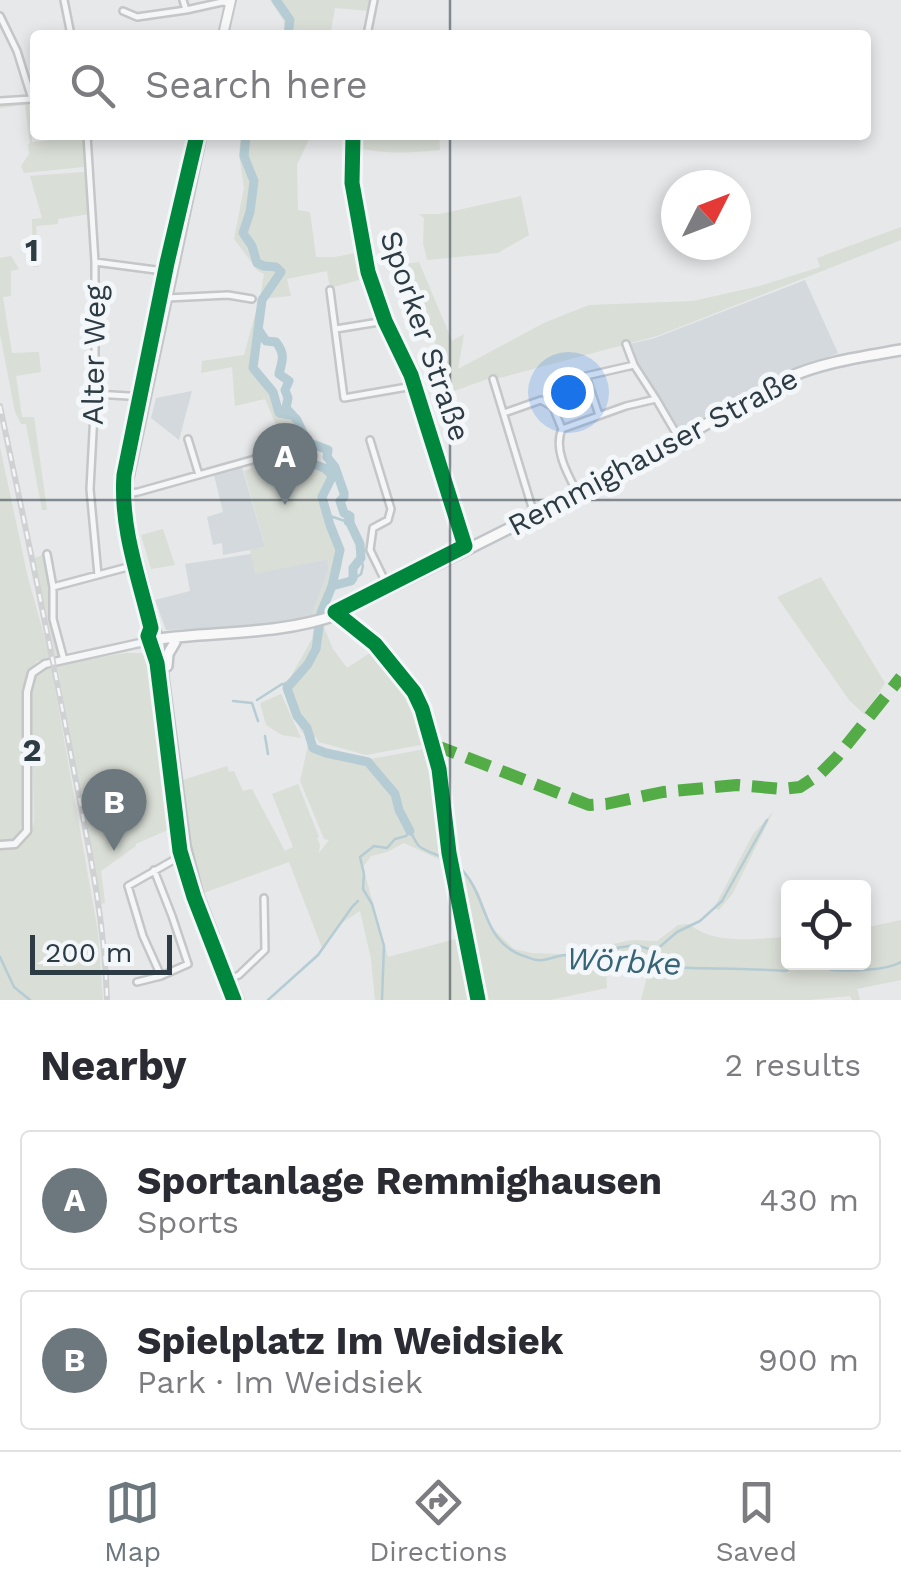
<!DOCTYPE html>
<meta charset="utf-8">
<style>
body{margin:0;font-family:"Work Sans",sans-serif;background:#f7f7f7;color:#2b2b33}
.controls{position:absolute;right:30px;bottom:30px;display:grid;overflow:hidden;border-radius:10px;box-shadow:0 5px 15px #0003}
.controls button{width:90px;height:90px;display:grid;place-items:center;padding:0;border:0;border-bottom:2px solid #e1e1e2;background:#fff;color:#2b2b33;font:50px sans-serif}
.compass{position:absolute;left:661px;top:170px;width:90px;height:90px;border-radius:50%;background:#fff;box-shadow:0 5px 15px #0003;rotate:48deg}
.scale{position:absolute;left:30px;bottom:25px;width:142px;box-sizing:border-box;padding-left:10px;border:5px solid #2c3b44;border-top:0;font-size:28px;line-height:35px;white-space:nowrap;color:#2c3b44;-webkit-text-stroke:8px #f4f7f9;paint-order:stroke}
.you{position:absolute;left:568px;top:392px;width:35px;height:35px;margin:-25px;border:8px solid #fff;border-radius:50%;background:#1a73e8;box-shadow:0 0 0 15px #1a73e833}
.badge{display:grid;place-items:center;width:65px;height:65px;border-radius:50%;background:#6d787e;color:#fff;font-size:32px;font-weight:700}
.pin{position:absolute;translate:-50% -82px;filter:drop-shadow(0 2px 5px #0008)}
.pin::after{content:'';position:absolute;top:52px;width:35px;height:30px;background:inherit;clip-path:polygon(0 0,100% 0,50% 100%)}
.list{margin:0;padding:0;list-style:none}
h2{display:flex;justify-content:space-between;align-items:center;height:130px;margin:0;padding:0 40px;font-size:42px}
h2 small{font-size:32px;font-weight:400;color:#7c7c81}
.list li{display:grid;grid-template-columns:65px 1fr auto;gap:30px;align-items:center;box-sizing:border-box;height:140px;margin:0 20px 20px;padding:0 20px;border:2px solid #e1e1e2;border-radius:10px}
.list b{display:block;font-size:38px;white-space:nowrap}
.list p{margin:0;font-size:32px;white-space:nowrap;color:#7c7c81}
.list em{font-size:32px;font-style:normal;color:#7c7c81}
.icon{flex:none;width:55px;height:55px;fill:none;stroke:currentColor;stroke-width:2;stroke-linecap:round;stroke-linejoin:round}
.map{position:relative;flex:none;width:901px;height:1000px;overflow:hidden}
.search{position:absolute;background:#fff;box-shadow:0 5px 15px #0003;left:30px;right:30px;top:30px;height:110px;display:flex;align-items:center;gap:25px;box-sizing:border-box;padding:0 35px;border-radius:10px;color:#7c7c81;font-size:38px}
.sheet{height:450px;background:#fff}
nav{display:flex;justify-content:space-around;align-items:center;box-sizing:border-box;height:140px;border-top:2px solid #e1e1e2;background:#fff;font-size:28px;color:#7c7c81}
nav a{display:grid;justify-items:center;gap:5px}
nav .on{color:#6d787e}
.map>svg:first-child{display:block}
</style>
<div class="map">
<svg width="901" height="1000" viewBox="0 0 901 1000">
<rect width="100%" height="100%" fill="#e6e8ea"/>
<path fill="#d4d9dd" d="M805,280L838,353L774,378L683,432L678,430L637,362L630,344L655,338Z
M192,391L179,440L151,418L156,398Z
M242,467L265,547L223,555L222,543L213,545L207,517L223,512L214,475Z
M251,554L256,573L328,559V571L311,618L256,625L166,630L155,600L190,591L185,564Z"/>
<path fill="#d9ded6" d="M270,0H372L370,11L335,8L330,35H284V21Z
M29,103L32,142L83,137L86,164L84,167L24,173L21,166L29,154L28,144L30,143L25,105L0,108V105Z
M241,135H311L297,165L298,210L310,212L316,257H335L360,252L366,278L330,288L327,271L287,279L291,296L260,299L264,274L258,271L234,239L244,188L239,154Z
M357,135H439L440,150C412,153 386,154 357,148Z
M83,172L87,175L89,214L58,219V224L36,226L39,267H33L32,219L42,218L30,176Z
M521,196L529,235L498,253L427,260L423,243L424,218L419,214H440Z
M901,227V240L657,336L496,379L493,377L454,391L404,264L419,262L452,341L464,334L458,369L544,323L589,305L693,301L760,286L820,267L817,258Z
M11,256L19,269L11,271V296L3,297L12,353L39,352L41,372L16,376L22,417H34L47,510H42L26,424H21L15,412L0,334V258Z
M258,304L266,305L255,364L261,378L274,395L280,414L299,415L311,438L320,448L311,453L312,460L332,468L335,480L325,499L342,560C342,572 339,577 329,583L320,615L311,618L328,571L327,559L255,574L250,550L265,546L244,471L251,469L250,463L300,448L295,437H290L283,427L276,425L265,399L235,406L232,367L201,373L202,361L244,355Z
M0,447L28,578L51,660L37,661L26,677L24,815C22,829 18,845 0,841Z
M163,529L175,565L151,569L141,535Z
M45,554L49,582L48,607H50L60,654L59,658L56,659L34,558Z
M821,577L885,683L865,715L849,700L777,597Z
M314,625H323L333,649L347,668L376,649L414,698L424,718L430,741L426,744L366,755L319,742L316,737L313,738L316,747L365,760L431,748L438,776L449,864L404,843L387,852L371,856L363,867L388,957L463,937L476,998L468,1000H375L371,959L360,911L340,924L322,948L289,862L201,894L189,832L183,780L227,766L229,772L234,771L243,791L252,789L285,851L293,847L272,794L298,784L319,837L317,838L320,845L319,853L329,840L324,839L300,781L308,745L306,736L301,731L284,690V682L290,678L312,639Z
M126,653H141L151,657L174,827L136,844V846L101,871L105,903L101,904L57,664L89,656L90,659Z
M51,665L98,932L103,1000H0V847C20,849 29,840 34,821L31,688L38,672Z
M281,694L301,738L282,735L266,725L260,703Z
M773,812L733,893L719,910L714,908L753,834Z
M455,859L468,875L479,893L492,928L514,949L532,953L581,955L608,945L632,940L657,941L678,925L689,924C715,946 757,938 788,937V962H864V928L901,920V980L857,989L860,1000H852L850,996L810,1000H641L649,968L606,963L607,988L550,1000H481Z"/>
<g fill="none" stroke-linecap="round" stroke-linejoin="round">
<path stroke="#b5ccd4" stroke-width="2.5" d="M326,469L329,460
M327,515L345,521
M346,515L345,523L352,529
M351,581L361,574L363,566L361,558
M284,684L292,682
M257,700L282,684L289,685
M233,701L252,703L258,721
M265,736L268,754
M0,957L14,987L30,1000
M598,957L610,949L636,945L655,951L677,932L700,921L722,901L767,820
M268,1000L318,955L352,907L358,901
M382,1000L384,946L372,904L363,889L364,874L360,857L374,846L387,848L395,839L406,836L410,831C413,836 415,841 418,845C425,853 447,856 459,867C490,896 479,943 527,957C532,959 536,961 542,960C550,959 557,956 565,955C583,965 605,959 625,959C638,960 650,967 663,967C704,969 745,968 786,971L794,967C803,969 808,966 817,966C818,966 830,969 832,970C850,971 885,971 901,962"/>
<path stroke="#b5ccd4" stroke-width="9" d="M276,0L290,20L288,35
M246,135L244,156L254,181L250,212L243,233L252,246L257,263L264,266L276,267L281,272L262,300L253,368L273,392L279,413L291,415
M258,329L266,341L276,342C286,355 282,361 279,374L289,381L285,390L288,398L286,408L297,420L307,442L328,450L327,457L335,467L344,493V497L340,501L344,513L350,516V523L360,544L361,558L353,568V578L351,581L332,586L321,613L316,649L308,664L287,688L297,716L307,728L313,748L326,753L368,762L395,794L399,810L410,831
M307,442C305,474 324,459 332,477L322,497L330,525L340,550L332,586"/>
<defs>
<path id="minor" d="M64,0L71,35
M183,0L186,10L222,2L229,3
M123,11L137,17L186,10
M0,16L17,51L32,99
M367,35L374,0
M0,101L32,99
M87,135L95,262V394L90,489L98,575
M353,135L352,183L368,272L385,321L411,375L466,548
M95,262L171,272
M330,290L344,398L413,386
M167,298L228,295L252,299
M336,329L385,321
M626,344L634,365
M493,379L534,514
M95,394L145,397
M504,413L541,400L553,407L562,429C553,449 568,475 578,494
M599,415L586,376L634,365L656,399
M562,429L626,406L656,399L680,440
M188,439L199,475
M370,440L391,509L388,520L373,528L370,550L389,589
M127,494L138,492L266,456
M47,554L53,587L139,564
M53,587V619L64,660
M340,614C347,626 359,629 369,638C385,652 407,679 417,698C443,745 441,804 450,856C458,904 469,952 478,1000
M161,976L143,936L128,886L186,853
M230,979L239,975L265,950L264,898
M137,982L161,976L188,964L172,916L154,870"/>
<path id="tertiary" d="M0,845L15,844L27,831V692L32,673L45,664L158,639"/>
<path id="secondary" d="M223,35L231,0
M158,639L129,524L127,487L202,135"/>
<path id="primary" d="M167,666L168,654L175,642
M238,1000C232,983 214,949 213,935L198,896L185,846L158,639C217,631 279,635 336,615L628,469L785,379C822,362 861,357 901,350"/>
</defs>
<use href="#minor" stroke="#c4c6c8" stroke-width="10"/>
<use href="#tertiary" stroke="#c4c6c8" stroke-width="11"/>
<use href="#secondary" stroke="#c4c6c8" stroke-width="12"/>
<use href="#primary" stroke="#c2c5c8" stroke-width="14"/>
<use href="#minor" stroke="#f5f6f7" stroke-width="5"/>
<use href="#tertiary" stroke="#f5f6f7" stroke-width="6"/>
<use href="#secondary" stroke="#f8f8f8" stroke-width="8"/>
<use href="#primary" stroke="#f8f8f8" stroke-width="9"/>
<defs>
<path id="rail" d="M0,406C25,526 51,646 73,766C88,843 105,921 107,1000"/>
</defs>
<use href="#rail" stroke="#cfd1d2" stroke-width="6"/>
<use href="#rail" stroke="#f4f7f9" stroke-width="2.5" stroke-dasharray="8" stroke-linecap="butt"/>
<path stroke="#54ac47" stroke-width="12" stroke-dasharray="25 12" stroke-linecap="butt" d="M432,744L589,805L606,804L663,792L737,785L783,789L800,787L821,773L837,757L901,677"/>
<defs>
<path id="cycleway" d="M197,135L167,263L124,475C120,527 139,578 151,628L148,636L157,663L180,851L194,897L234,1000
M353,135L352,183L368,272L385,321L411,375L465,546L335,612L375,644L414,692L422,709L439,769L449,853L478,1000"/>
</defs>
<use href="#cycleway" stroke="#f4f7f9" stroke-width="21"/>
<use href="#cycleway" stroke="#00873e" stroke-width="15"/>
</g>
<path fill="none" stroke="#2c3b44" stroke-width="2.5" stroke-opacity="0.55" d="M450,0V35M450,135V1000M0,500H901"/>
<g text-anchor="middle" stroke-width="10" stroke-linejoin="round" paint-order="stroke">
<g font-size="30" fill="#2c3b44" stroke="#f4f7f9">
<text transform="translate(425 336) rotate(71)" y="10">Sporker Straße</text>
<text transform="translate(94 355) rotate(-89)" y="10">Alter Weg</text>
<text transform="translate(653 452) rotate(-28)" y="10">Remmighauser Straße</text>
</g>
<g font-size="32" font-style="italic" fill="#366578" stroke="#f4f7f9">
<text transform="translate(624 961) rotate(3)" y="11">Wörbke</text>
</g>
</g>
<g font-size="32" text-anchor="middle" font-weight="bold" fill="#2c3b44" stroke="#f4f7f9" stroke-width="10" stroke-linejoin="round" paint-order="stroke">
<text x="32" y="261">1</text>
<text x="32" y="761">2</text>
</g>
</svg>
<div class="controls">
<button><svg class="icon" aria-label="locate" viewBox="0 0 24 24"><circle cx="12" cy="12" r="6"/><path d="M12 2v4M12 18v4M2 12h4M18 12h4"/></svg></button>
</div>
<svg class="compass" viewBox="-18 -18 36 36"><path d="M0-13l5 13h-10z" fill="#e53935"/><path d="M0 13l5-13h-10z" fill="#7c7c81"/></svg>
<div class="scale">200 m</div>
<div class="you"></div>
<div class="pin badge" style="left:285px;top:505px">A</div>
<div class="pin badge" style="left:114px;top:851px">B</div>
<div class="search"><svg class="icon" aria-label="search" viewBox="0 0 24 24"><circle cx="10" cy="10" r="6"/><path d="M15 15l6 6"/></svg>Search here</div>
</div>
<section class="sheet">
<h2>Nearby<small>2 results</small></h2>
<ul class="list">
<li><span class="badge">A</span><div><b>Sportanlage Remmighausen</b><p>Sports</p></div><em>430 m</em></li>
<li><span class="badge">B</span><div><b>Spielplatz Im Weidsiek</b><p>Park · Im Weidsiek</p></div><em>900 m</em></li>
</ul>
</section>
<nav>
<a class="on"><svg class="icon" aria-label="map" viewBox="0 0 24 24"><path d="M3 6l6-2 6 2 6-2v14l-6 2-6-2-6 2zM9 4v14M15 6v14"/></svg>Map</a>
<a><svg class="icon" aria-label="directions" viewBox="0 0 24 24"><path d="M12 3l9 9-9 9-9-9zM9 14v-3h6M13 9l2 2-2 2"/></svg>Directions</a>
<a><svg class="icon" aria-label="saved" viewBox="0 0 24 24"><path d="M7 4h10v16l-5-4-5 4z"/></svg>Saved</a>
</nav>
